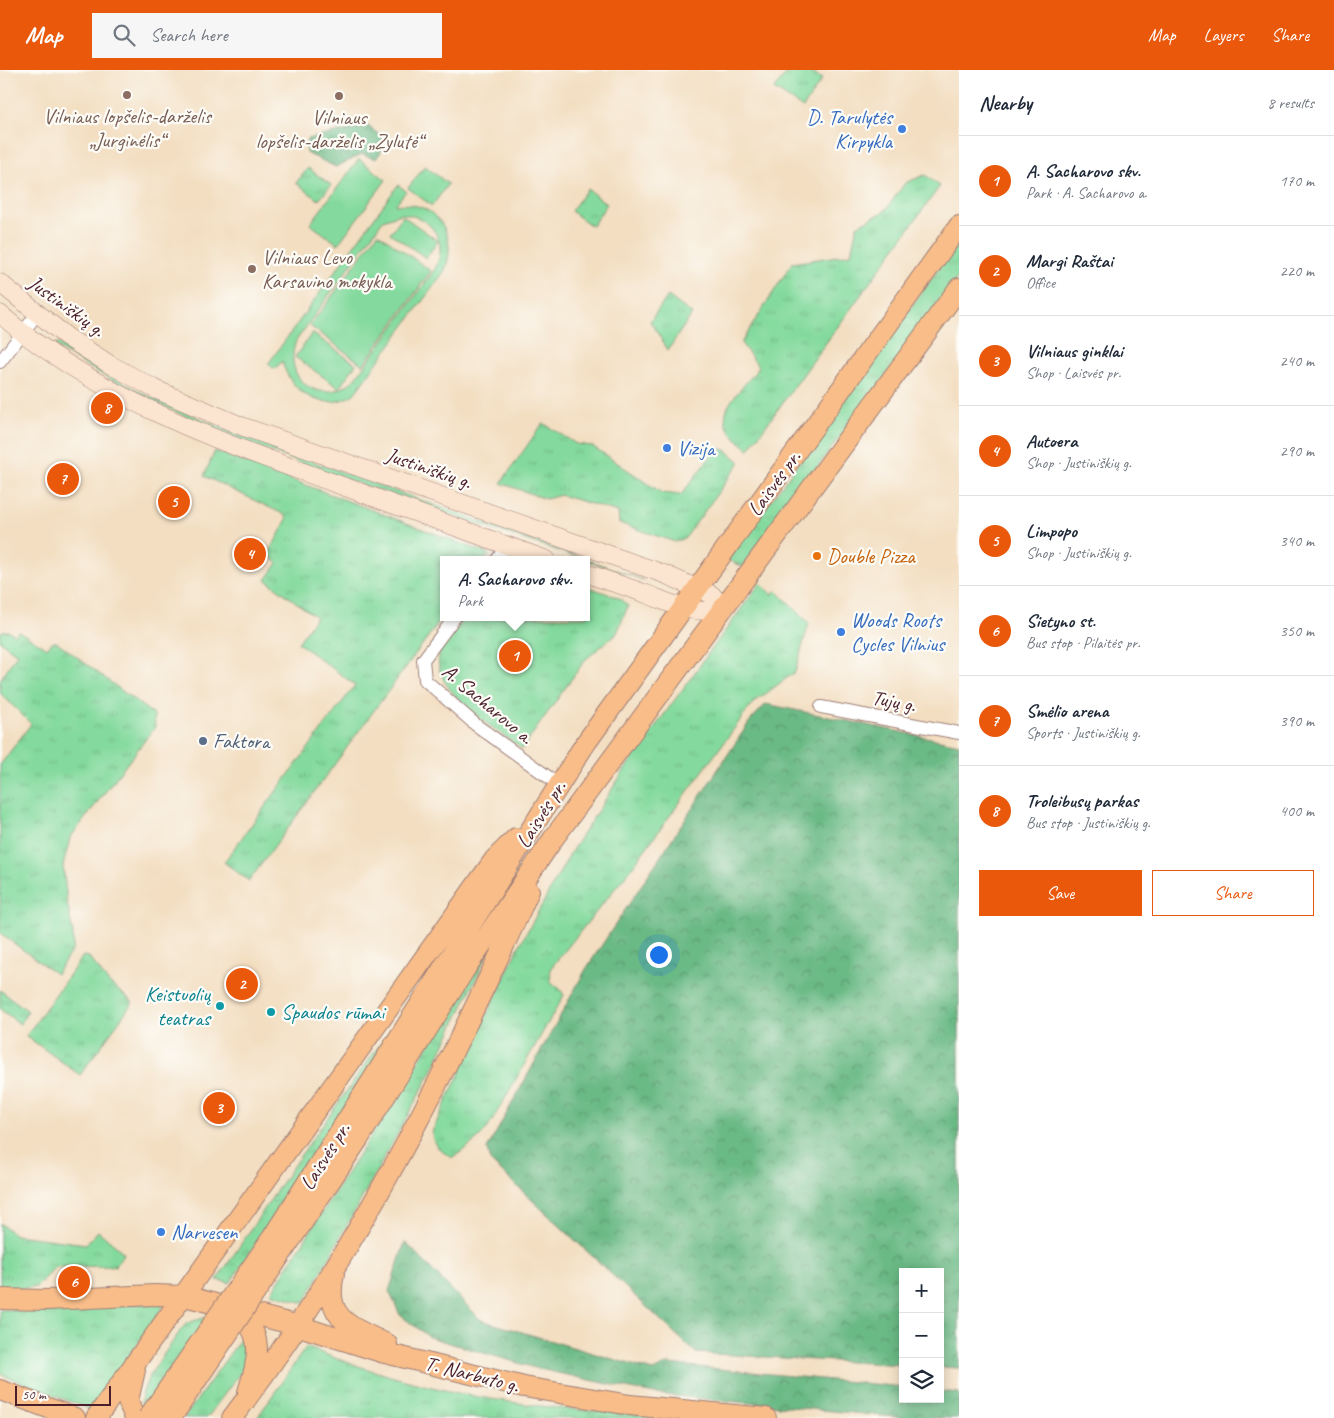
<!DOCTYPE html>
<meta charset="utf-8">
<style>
body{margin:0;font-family:Caveat,sans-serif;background:#f6f6f7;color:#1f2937}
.controls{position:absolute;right:15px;bottom:15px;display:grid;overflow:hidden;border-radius:0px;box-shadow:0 2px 12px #0003}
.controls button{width:45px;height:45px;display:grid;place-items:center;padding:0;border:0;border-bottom:1px solid #e0e1e3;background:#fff;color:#1f2937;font:25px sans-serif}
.scale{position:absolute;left:15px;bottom:12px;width:96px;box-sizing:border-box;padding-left:5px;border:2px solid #4a1f2b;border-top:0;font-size:14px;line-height:18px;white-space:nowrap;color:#4a1f2b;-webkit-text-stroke:4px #fdfcf7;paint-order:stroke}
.you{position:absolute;left:658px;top:884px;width:18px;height:18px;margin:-12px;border:4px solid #fff;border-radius:50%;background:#1a73e8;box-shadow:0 0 0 8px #1a73e833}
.badge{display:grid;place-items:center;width:32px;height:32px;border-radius:50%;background:#ea580c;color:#fff;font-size:16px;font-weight:700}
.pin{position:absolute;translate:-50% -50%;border:2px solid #fff;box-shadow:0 1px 5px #0006}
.popup{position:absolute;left:440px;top:486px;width:150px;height:65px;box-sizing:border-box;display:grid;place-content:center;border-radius:0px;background:#fff;filter:drop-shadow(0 1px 4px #0005);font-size:16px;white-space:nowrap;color:#747a83}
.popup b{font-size:19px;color:#1f2937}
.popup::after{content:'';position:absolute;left:50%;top:100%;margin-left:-10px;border:10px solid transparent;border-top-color:#fff}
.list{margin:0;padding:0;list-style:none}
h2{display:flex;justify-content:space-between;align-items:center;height:65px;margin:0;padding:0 20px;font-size:21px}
h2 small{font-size:16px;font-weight:400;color:#747a83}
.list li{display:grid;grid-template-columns:32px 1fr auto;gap:15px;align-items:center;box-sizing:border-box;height:90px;padding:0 20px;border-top:1px solid #e0e1e3}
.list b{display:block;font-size:19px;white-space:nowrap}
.list p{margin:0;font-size:16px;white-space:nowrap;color:#747a83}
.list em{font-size:16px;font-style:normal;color:#747a83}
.actions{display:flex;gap:10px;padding:15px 20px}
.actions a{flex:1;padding:11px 0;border:1px solid #ea580c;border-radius:0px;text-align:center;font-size:18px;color:#ea580c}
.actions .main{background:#ea580c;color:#fff}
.icon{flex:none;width:28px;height:28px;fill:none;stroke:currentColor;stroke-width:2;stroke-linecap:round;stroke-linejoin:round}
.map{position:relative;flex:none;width:959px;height:1348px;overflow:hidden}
header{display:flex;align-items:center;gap:30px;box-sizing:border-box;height:70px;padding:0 25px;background:#ea580c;color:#fff}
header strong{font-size:24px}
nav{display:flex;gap:28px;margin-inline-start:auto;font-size:18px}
.search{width:350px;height:45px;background:#f6f6f7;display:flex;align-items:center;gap:12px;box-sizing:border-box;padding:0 18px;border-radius:0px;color:#747a83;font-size:19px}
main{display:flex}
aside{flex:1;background:#fff}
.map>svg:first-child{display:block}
</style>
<header>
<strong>Map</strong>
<div class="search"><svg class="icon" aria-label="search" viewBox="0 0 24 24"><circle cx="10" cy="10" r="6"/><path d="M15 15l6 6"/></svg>Search here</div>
<nav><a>Map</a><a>Layers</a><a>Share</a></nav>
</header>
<main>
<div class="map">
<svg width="959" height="1348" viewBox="0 0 959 1348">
<defs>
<pattern id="grass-tufts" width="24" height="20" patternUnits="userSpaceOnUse" patternTransform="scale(1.25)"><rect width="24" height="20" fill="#84da9e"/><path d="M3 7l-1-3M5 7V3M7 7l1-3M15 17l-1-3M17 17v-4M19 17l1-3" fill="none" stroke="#74bb88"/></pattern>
<pattern id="forest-crowns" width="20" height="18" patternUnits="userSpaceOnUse" patternTransform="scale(1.25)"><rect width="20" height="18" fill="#6bba85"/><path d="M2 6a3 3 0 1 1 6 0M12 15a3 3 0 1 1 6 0" fill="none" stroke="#5a976d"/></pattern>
</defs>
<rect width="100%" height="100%" fill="#fdfcf7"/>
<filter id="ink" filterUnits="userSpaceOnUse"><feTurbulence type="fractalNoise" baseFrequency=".02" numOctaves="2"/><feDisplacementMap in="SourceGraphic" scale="10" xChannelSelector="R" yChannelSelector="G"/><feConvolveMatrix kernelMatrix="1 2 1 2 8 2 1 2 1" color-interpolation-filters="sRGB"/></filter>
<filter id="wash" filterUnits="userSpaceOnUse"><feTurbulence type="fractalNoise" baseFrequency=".0096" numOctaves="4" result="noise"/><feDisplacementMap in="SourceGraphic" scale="20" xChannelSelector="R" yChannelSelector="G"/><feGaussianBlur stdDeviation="1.12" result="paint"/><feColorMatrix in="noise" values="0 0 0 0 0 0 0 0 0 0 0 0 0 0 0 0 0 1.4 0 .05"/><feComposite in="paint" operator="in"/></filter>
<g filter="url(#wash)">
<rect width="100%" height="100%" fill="#f3dec1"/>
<path fill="url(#grass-tufts)" stroke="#677c64" d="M789,0H808L822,9L803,38L774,19Z
M308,98L331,115L319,130L296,113Z
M925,105L940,116L749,379C703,347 734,330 759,297L741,273L792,193L851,184L857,156L885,141L905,113Z
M587,119L607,134L592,156L571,141Z
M959,171V206L743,497L728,490Z
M668,226L692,244L668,280L650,251Z
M57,273L140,322L233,363L644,510C540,474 436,441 332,404C236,370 141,332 55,276Z
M543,353L576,374L592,376L662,423L681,425L717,378L726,380L740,392L686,467L675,472L619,453L618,442L561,425L546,429L501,413Z
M215,381L489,484L485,490H444V545L249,811L224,792L355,615L298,573L316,547L266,510L278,493L268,485L287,449L285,445L204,406Z
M760,513L772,525L776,520L809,553L795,602L753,633L630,800L550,899L551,912L560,919L564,925L488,1058L478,1069L453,1088C442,1082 432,1076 432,1062L516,882L571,782L631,690Z
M586,516L619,528L628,536L617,563L585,590L522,679C497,660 427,619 440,582C444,570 458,557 465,547H586Z
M3,561H9L15,565L18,561L47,578L52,572H57L154,645L155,657L70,768L63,796L67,832L73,863V879L56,904L0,863V695L31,654L0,623V610L17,584L0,571V563Z
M491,877L431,1003L304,1233L271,1223Z
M83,886L89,887L109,913L133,932L80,1005L26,966Z
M0,920L28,941L20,954L0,939Z
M406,938L298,1110L230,1213L217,1210L291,1099Z
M0,1153L15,1165L86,1174L98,1161L124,1183L115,1196L55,1197L36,1217L11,1220L0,1219Z
M163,1233V1237L91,1340L0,1304V1240Z
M207,1247L142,1338C135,1318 169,1279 180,1261L187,1253Z
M244,1264L248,1270L246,1295L207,1348H184Z
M306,1277C370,1302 435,1321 504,1331C560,1340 618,1342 674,1348H257Z"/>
<path fill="url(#forest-crowns)" stroke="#5a6c58" d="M368,56L383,68L382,80L376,89L362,84L336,97L306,83L307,69Z
M766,634L959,674V1298L940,1297V1202H903V1295L696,1283L490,1091L487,1079L586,899L750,651Z
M405,1172L481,1250L653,1301L668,1294L903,1317V1329H940V1321L959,1323V1348H906L654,1324L535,1298L429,1267L400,1245L389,1221Z"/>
<path fill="#84da9e" stroke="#677c64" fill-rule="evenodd" d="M359,89L386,110L338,174L310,154Z
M425,96L448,114L432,136L408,118Z
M398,115L406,121L395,135C436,129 460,166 444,202L354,324C324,344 290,323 282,291L275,299L268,294ZM400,144C430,145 450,170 435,199L355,309C323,338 281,312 296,271L383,150Z
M403,146L438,171L426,188L390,163Z
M378,163L431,201L363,295L310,256Z
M312,263L356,294L339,318L295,287Z"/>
</g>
<g filter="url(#ink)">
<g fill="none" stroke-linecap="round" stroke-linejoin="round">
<defs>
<path id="street" d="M0,292L37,244
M497,490L507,475
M455,547L423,590L425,610L476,655L558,714
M821,637L959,663"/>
<path id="secondary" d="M0,213L67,267L109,294L157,320L244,357L664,504L712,525L724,539C693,545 677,536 649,525C628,517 607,511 586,503
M0,244C95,327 219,372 337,414C407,439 477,465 547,490"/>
<path id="primary" d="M342,1058L585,674L959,156
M359,1068L467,896L553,769L959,218
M334,1204C323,1250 352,1257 387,1274
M0,1229L47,1230L154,1225L185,1226L299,1256L381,1282L524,1317L630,1335L766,1348
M232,1240C267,1260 258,1290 248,1322
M0,1320L75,1348
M96,1348L495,789L516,768
M135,1348L128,1331L135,1300
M232,1348C355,1187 446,1004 529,821"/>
</defs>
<use href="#street" stroke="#9e7e76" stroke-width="14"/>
<use href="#secondary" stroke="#9e7e76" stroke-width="19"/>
<use href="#primary" stroke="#9e7e76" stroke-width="22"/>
<use href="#street" stroke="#fff" stroke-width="12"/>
<use href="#secondary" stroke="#fce5d0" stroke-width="18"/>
<use href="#primary" stroke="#f8bd89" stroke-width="20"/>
<defs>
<path id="primary-bridge" d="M148,1348L272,1168L342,1058
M171,1348L359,1068"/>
</defs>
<use href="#primary-bridge" stroke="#9e7e76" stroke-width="22" stroke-linecap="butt"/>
<use href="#primary-bridge" stroke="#f8bd89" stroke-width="20"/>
</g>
</g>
<g fill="#8d6e63" stroke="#fdfcf7" stroke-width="2">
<circle cx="127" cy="25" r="5"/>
<circle cx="339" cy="26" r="5"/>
<circle cx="252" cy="199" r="5"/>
</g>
<g fill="#3f7fe0" stroke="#fdfcf7" stroke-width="2">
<circle cx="902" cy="59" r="5"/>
<circle cx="667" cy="378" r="5"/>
<circle cx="841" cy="562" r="5"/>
<circle cx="161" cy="1162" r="5"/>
</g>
<circle fill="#e8710a" stroke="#fdfcf7" stroke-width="2" cx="817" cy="486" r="5"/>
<circle fill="#5c6f8a" stroke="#fdfcf7" stroke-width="2" cx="203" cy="671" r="5"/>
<g fill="#0f9aa8" stroke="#fdfcf7" stroke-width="2">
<circle cx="220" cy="936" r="5"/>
<circle cx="271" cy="942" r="5"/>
</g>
<g text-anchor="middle" stroke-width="4.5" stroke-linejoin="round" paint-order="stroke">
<g font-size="21" fill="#785e54" stroke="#fdfcf7">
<text x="127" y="53">Vilniaus lopšelis-darželis<tspan x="127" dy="24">„Jurginėlis“</tspan></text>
<text x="339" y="54">Vilniaus<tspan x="339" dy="24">lopšelis-darželis „Zylutė“</tspan></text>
<text x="262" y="194" text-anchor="start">Vilniaus Levo<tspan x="262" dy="24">Karsavino mokykla</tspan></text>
</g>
<g font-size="21" fill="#366cbe" stroke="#fdfcf7" text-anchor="start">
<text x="892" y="54" text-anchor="end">D. Tarulytės<tspan x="892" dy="24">Kirpykla</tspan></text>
<text x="677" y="385">Vizija</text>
<text x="851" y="557">Woods Roots<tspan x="851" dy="24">Cycles Vilnius</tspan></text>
<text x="171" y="1169">Narvesen</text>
</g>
<g font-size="21" fill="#4a1f2b" stroke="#fdfcf7">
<text transform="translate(67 236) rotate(36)" y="7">Justiniškių g.</text>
<text transform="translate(429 398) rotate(19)" y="7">Justiniškių g.</text>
<text transform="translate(774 413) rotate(-54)" y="7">Laisvės pr.</text>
<text transform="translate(894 631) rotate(11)" y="7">Tujų g.</text>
<text transform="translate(488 634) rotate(40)" y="7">A. Sacharovo a.</text>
<text transform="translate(541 744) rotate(-58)" y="7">Laisvės pr.</text>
<text transform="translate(325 1086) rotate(-58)" y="7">Laisvės pr.</text>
<text transform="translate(472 1304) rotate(14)" y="7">T. Narbuto g.</text>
</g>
<g font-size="21" fill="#c56008" stroke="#fdfcf7" text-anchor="start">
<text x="827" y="493">Double Pizza</text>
</g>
<g font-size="21" fill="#4e5e75" stroke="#fdfcf7" text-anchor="start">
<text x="213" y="678">Faktora</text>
</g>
<g font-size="21" fill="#0d838f" stroke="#fdfcf7" text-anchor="end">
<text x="210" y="931">Keistuolių<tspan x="210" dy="24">teatras</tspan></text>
<text x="281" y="949" text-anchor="start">Spaudos rūmai</text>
</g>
</g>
</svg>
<div class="controls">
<button>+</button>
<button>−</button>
<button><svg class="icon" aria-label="layers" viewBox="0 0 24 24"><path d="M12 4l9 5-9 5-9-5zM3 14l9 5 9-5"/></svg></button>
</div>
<div class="scale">50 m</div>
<div class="you"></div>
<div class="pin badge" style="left:515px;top:586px">1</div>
<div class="popup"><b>A. Sacharovo skv.</b>Park</div>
<div class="pin badge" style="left:242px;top:914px">2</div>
<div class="pin badge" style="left:219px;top:1038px">3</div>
<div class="pin badge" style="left:250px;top:484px">4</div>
<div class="pin badge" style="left:174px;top:432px">5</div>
<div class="pin badge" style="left:74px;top:1212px">6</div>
<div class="pin badge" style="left:63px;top:409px">7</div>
<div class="pin badge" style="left:107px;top:338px">8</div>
</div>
<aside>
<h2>Nearby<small>8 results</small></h2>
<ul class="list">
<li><span class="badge">1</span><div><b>A. Sacharovo skv.</b><p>Park · A. Sacharovo a.</p></div><em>170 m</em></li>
<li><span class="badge">2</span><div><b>Margi Raštai</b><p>Office</p></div><em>220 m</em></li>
<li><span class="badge">3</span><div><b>Vilniaus ginklai</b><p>Shop · Laisvės pr.</p></div><em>240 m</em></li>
<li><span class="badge">4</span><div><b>Autoera</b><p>Shop · Justiniškių g.</p></div><em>290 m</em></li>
<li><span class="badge">5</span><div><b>Limpopo</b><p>Shop · Justiniškių g.</p></div><em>340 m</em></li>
<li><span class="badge">6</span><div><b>Sietyno st.</b><p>Bus stop · Pilaitės pr.</p></div><em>350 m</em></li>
<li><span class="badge">7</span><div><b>Smėlio arena</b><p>Sports · Justiniškių g.</p></div><em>390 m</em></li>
<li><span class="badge">8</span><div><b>Troleibusų parkas</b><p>Bus stop · Justiniškių g.</p></div><em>400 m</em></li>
</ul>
<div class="actions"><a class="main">Save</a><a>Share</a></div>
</aside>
</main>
